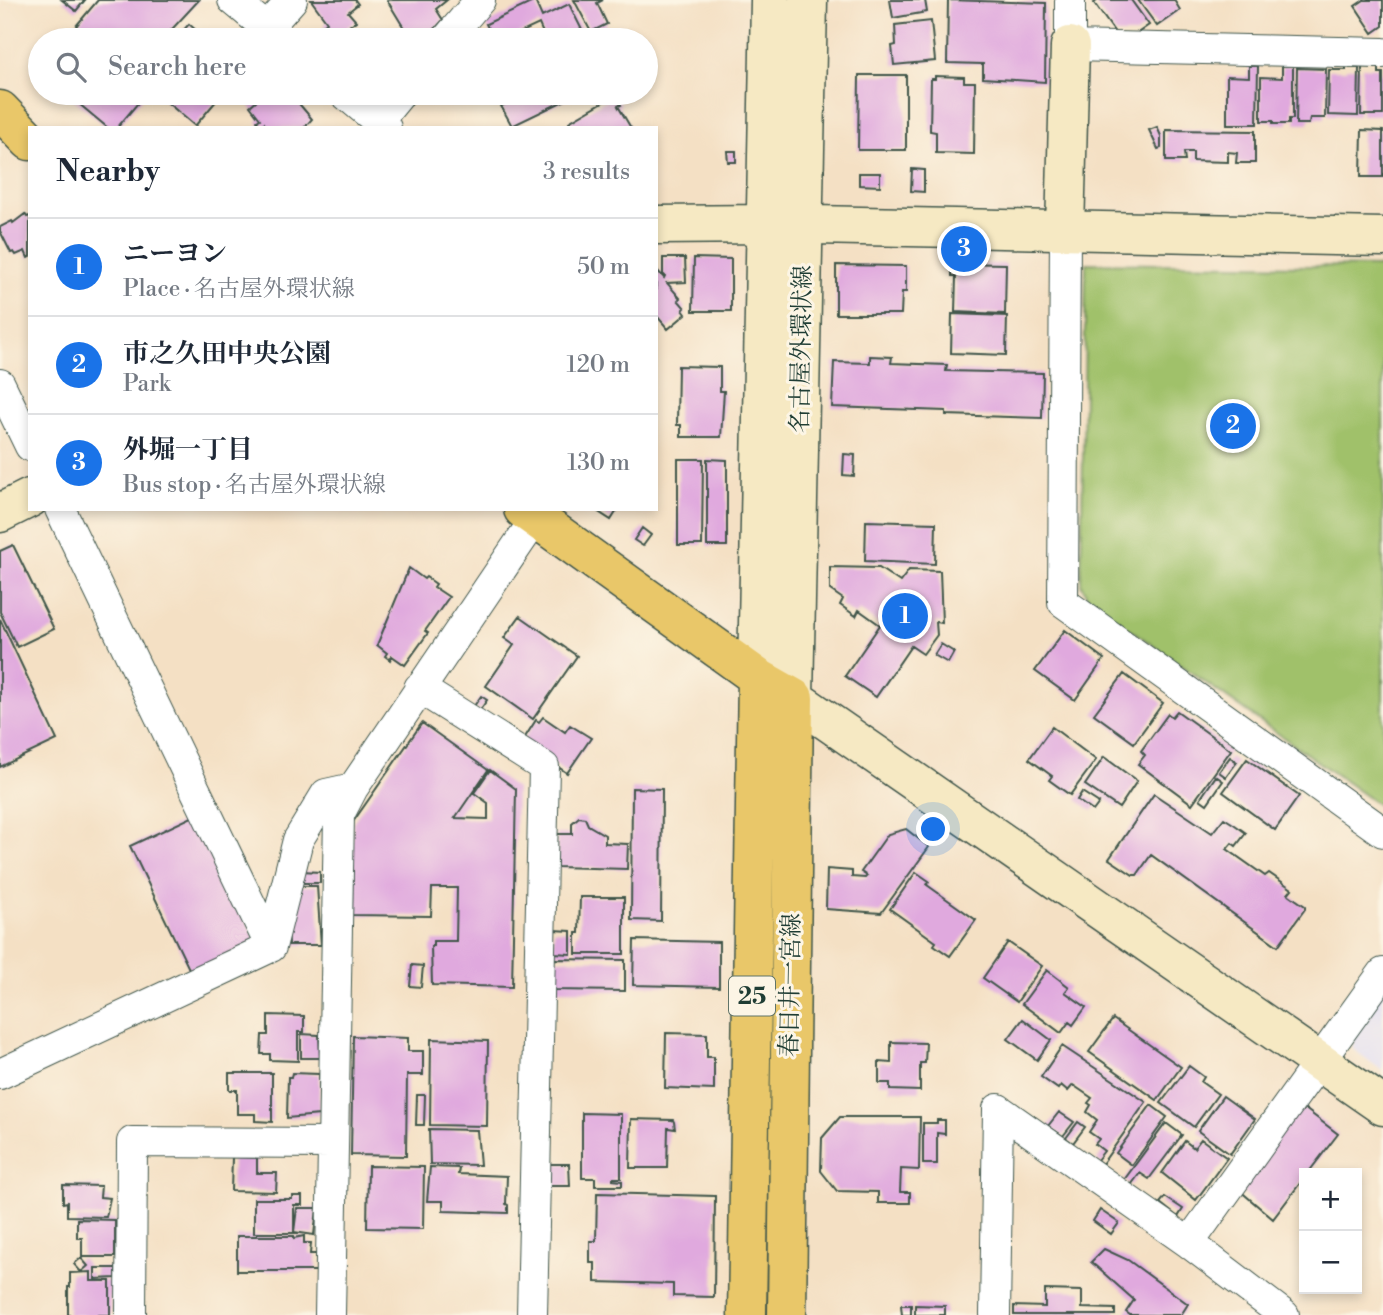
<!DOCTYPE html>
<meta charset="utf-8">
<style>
body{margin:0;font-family:"Libre Bodoni","Noto Serif JP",serif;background:#f6f6f7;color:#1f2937}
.controls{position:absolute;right:21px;bottom:21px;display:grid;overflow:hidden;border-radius:0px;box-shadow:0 4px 10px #0003}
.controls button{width:63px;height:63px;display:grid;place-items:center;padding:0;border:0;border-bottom:2px solid #e0e1e3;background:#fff;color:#1f2937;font:35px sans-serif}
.you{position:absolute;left:934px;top:830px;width:24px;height:24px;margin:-18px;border:5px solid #fff;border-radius:50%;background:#1a73e8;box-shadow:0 0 0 10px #1a73e833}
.badge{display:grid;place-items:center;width:46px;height:46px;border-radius:50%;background:#1a73e8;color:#fff;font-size:23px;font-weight:700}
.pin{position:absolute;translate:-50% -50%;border:4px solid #fff;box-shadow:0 2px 7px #0006}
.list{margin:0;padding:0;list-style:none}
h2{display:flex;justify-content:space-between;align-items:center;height:91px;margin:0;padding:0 28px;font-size:30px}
h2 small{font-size:23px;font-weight:400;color:#747a83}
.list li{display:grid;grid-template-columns:46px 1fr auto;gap:21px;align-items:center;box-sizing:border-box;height:98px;padding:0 28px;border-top:2px solid #e0e1e3}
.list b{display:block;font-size:26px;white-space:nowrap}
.list p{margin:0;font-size:23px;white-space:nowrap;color:#747a83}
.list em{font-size:23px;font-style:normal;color:#747a83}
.icon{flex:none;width:38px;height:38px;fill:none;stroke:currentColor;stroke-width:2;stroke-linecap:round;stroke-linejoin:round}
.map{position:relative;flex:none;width:1383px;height:1315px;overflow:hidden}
.search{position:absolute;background:#fff;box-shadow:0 4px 10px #0003;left:28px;top:28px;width:630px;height:77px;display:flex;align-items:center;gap:18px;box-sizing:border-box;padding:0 24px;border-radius:38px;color:#747a83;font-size:26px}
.panel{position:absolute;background:#fff;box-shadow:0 4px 10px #0003;left:28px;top:126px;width:630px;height:385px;border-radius:0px}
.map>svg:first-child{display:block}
</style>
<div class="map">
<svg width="1383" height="1315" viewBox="0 0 1383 1315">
<rect width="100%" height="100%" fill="#fcf5e5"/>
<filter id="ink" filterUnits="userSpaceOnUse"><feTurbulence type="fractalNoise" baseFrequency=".0143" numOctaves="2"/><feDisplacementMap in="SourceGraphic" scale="14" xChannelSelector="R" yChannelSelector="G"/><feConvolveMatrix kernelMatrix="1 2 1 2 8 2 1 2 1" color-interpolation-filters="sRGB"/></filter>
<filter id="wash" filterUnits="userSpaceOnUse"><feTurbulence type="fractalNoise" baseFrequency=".00686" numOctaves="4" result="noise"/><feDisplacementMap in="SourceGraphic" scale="28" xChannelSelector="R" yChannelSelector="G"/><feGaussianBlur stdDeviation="1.57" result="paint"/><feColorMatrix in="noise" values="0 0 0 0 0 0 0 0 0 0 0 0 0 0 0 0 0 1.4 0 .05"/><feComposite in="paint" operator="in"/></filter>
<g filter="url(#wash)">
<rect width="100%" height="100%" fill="#f4e0c4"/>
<path fill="#d9d7f8" d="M1383,984V1071L1353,1049L1354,1026Z"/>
<path fill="#a0c16a" stroke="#607f4f" stroke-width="2" d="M1086,263L1383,267V808L1089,600L1081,584Z"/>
<g id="blocks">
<path fill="#e0a9de" d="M62,0H85L76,11Z
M98,0H199L162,40H92L76,26Z
M311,0H355L358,4L348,12L356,21L333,37L323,25L327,22Z
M387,0H447L436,9L443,20L425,40H388L404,28Z
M574,0H603L597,3L607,24L591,32Z
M890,0H925L927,12L893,18Z
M948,0L1046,3L1045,82L983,78V64L947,63Z
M1098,0H1131L1149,25L1136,34H1116L1094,3Z
M1138,0H1174L1180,10L1157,26Z
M1364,0H1383V26L1373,33L1355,6Z
M535,1L542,17L569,4L587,40H546L539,24L505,40H494L486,24Z
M931,21L935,61L894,65L892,46L896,45L895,25Z
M189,24L207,40H175Z
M1249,66H1258L1257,124H1227V76L1249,77Z
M1282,66H1293V119H1289V124H1273V121H1261V77L1282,78Z
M1362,67L1379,68V73H1383V115H1361Z
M1297,68L1326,69L1325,118H1310L1309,124H1296Z
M1346,68H1359L1358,116L1328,115L1329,70H1346Z
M859,75H906V150H858Z
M935,76L964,77V82H975L974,154L936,153V132L930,131L931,79H935Z
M66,93H138L143,97L117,128H108Z
M156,93H223L195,126Z
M265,93H290L312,119L304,128H261L265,125L264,123L260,126L257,121L260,119L250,106Z
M529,93H580L512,126L501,106Z
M615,95L621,105L618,106L631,128H572L569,122Z
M1157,127L1161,136V148L1158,149L1149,130Z
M1166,130L1255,131V163H1236L1237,153L1228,152V162L1193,161V152H1184L1185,161H1166Z
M1362,130L1383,131V177H1361Z
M727,151H736V162H728Z
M912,169L924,170V192L911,191Z
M859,173H880V186L859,185Z
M25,214L27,217L30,216V257L28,258L25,251L16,255L14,252L11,253L0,231V227L12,221L13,223Z
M663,258H685L686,282L667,283L680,298L678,300L685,308L683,310L686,314L668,329L656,315V269L664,278L665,276L663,274Z
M694,258L731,259V311H693Z
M952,263L1006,264L1005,314L955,312L956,276H952Z
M836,265L906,266V292H902L901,314H836Z
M952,314L1007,316L1006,355L951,353Z
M870,356L892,357L891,363L947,365L946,371L1043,373L1042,418L946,415V411L832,407L834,362L870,363Z
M678,366L720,367V391H724L721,437H681V425H677Z
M844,454L855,455L854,476L843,475Z
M678,459H703L702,545H678Z
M707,459L727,460V546H707Z
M594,509H618L611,520Z
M866,521L936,523L935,564L865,561Z
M642,528L651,535L643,546L634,540Z
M13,545L54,629L17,647L0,612V551Z
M830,567L879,568L900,582L909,570L940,571L942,623L936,622L937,635L923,654L911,646L876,697L845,676L880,625L859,610L856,616L840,605L843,599L830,590Z
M409,568L424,579L426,577L436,584L434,587L449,597L425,631L428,633L405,665L392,656L390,660L385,656L387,653L377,645Z
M520,616L577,656L533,719L486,686L514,645L504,638Z
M0,619L57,740L0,767Z
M1065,630L1104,659L1075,700L1035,671Z
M941,644L954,652L948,663L934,655Z
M1124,674L1163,703L1134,743L1094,714Z
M481,696L487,700L480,710L474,706Z
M1177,711L1231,750L1192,804L1138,764L1145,755L1141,751L1168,714L1172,717Z
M543,717L565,732L570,725L591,738L567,773L522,742L536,720L539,722Z
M422,723L488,770L455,818L488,819V803L474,793L490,770L516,789L512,987L432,985L431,946H433V941H456L457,888H432L431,916L352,915L353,822Z
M1052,727L1096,760L1070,795L1049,780L1052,776L1029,759Z
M1104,757L1137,781L1119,808L1085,785Z
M1230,757L1237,762L1226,777L1219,772Z
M1247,759L1299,796L1275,830L1223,792Z
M1216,776L1223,781L1207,804L1200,799Z
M632,788L662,789L661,921L631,920Z
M1082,792L1099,803L1093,811L1077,800Z
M1154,794L1212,833L1224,818L1235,825L1246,833L1236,846L1232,843L1227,849L1265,876L1269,873L1292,889L1288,894L1305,906V909L1278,946L1151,855L1137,875H1133L1109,859Z
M196,815L257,942L191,973L130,846Z
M579,817L585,818L588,825L605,835V843L628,844L627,869L557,867V834H572V823Z
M906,829L929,847L881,913L826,909L827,869L852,871V877L865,878L867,876L861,872L888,834Z
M301,871L320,872V883H301Z
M916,872L929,881L927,885L976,920L950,956L934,945L936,942L890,909Z
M296,886H317L321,945H289L288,922Z
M580,897H624V954H576V933H579Z
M554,930L571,931V954L554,953Z
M634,940L719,942V987L633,985Z
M1008,942L1042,966L1017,1002L983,978Z
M554,959L625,960V991L553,990Z
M412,965L423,966L421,987L410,986Z
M1047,970L1069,987L1065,992L1086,1007L1073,1025L1069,1022L1061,1033L1022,1004Z
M268,1015L304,1016V1032H298V1061L270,1060V1054H261L262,1035H268Z
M1023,1019L1051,1040L1037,1060L1008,1039Z
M1113,1019L1181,1067L1157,1100L1089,1052Z
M666,1033L707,1034V1057H714V1090L665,1088Z
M301,1034L319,1035L320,1058H301Z
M353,1036L408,1038V1051H423V1075H407L406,1156L351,1155Z
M431,1039L488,1041L487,1126L430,1125Z
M891,1042L926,1043L925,1063H920V1091L890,1090V1083H879V1062L891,1063Z
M1062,1046L1146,1102L1102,1164L1097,1160L1104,1151L1095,1144L1099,1139L1089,1132L1097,1120L1087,1112L1091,1105L1088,1103L1092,1098L1073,1085L1068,1091L1061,1085L1058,1089L1041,1077Z
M1189,1066L1204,1077L1201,1082L1218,1094L1194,1127L1161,1103Z
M229,1073H272V1122L255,1121V1114H237V1090H229Z
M292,1073L319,1074V1115L287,1118L288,1077H291Z
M417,1095H425L424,1125H416Z
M1223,1096L1255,1119L1230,1154L1198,1131Z
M1151,1105L1167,1117L1132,1165L1116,1153Z
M1300,1105L1338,1134L1308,1173H1304V1178L1273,1219L1238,1189Z
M1059,1112L1074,1122L1063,1136L1048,1126Z
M582,1113L621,1114V1178H613V1180L622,1181V1186H595V1178H582Z
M840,1117H920L919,1170L901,1169L900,1192H910V1203H878V1192L837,1191L821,1171L822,1138Z
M631,1119L673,1120L674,1122L675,1129L668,1128L667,1168H630Z
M937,1120H945V1134L937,1133V1164H923V1123H937Z
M1078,1122L1085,1127L1073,1143L1066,1138Z
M1166,1123L1182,1135L1149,1179L1140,1173L1131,1185L1124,1180Z
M429,1129L477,1130L480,1165L430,1164Z
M1201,1139L1227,1158L1196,1200L1162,1173L1185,1141L1194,1148Z
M232,1157L257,1158V1173H277L276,1192L231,1191Z
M547,1164H569L570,1186H548Z
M368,1166L424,1167L423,1229L367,1228Z
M430,1167L459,1168L458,1174L507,1176L506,1204L508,1205V1213L443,1211V1201H427Z
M63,1185L101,1186L100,1197L110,1198L106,1217L67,1216V1202L63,1203Z
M597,1193L715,1196L714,1297L673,1296V1284L595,1282V1263H590V1241H596Z
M292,1196H302V1205H294V1233H254V1199H292Z
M1165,1197L1183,1209L1178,1217L1160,1203Z
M297,1208H317L314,1235L294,1232Z
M1100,1210L1119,1223L1111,1234L1093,1221Z
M77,1219L115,1220V1257H82V1238H77Z
M237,1236H294V1238L304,1236V1243H311L310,1254H316V1271H237Z
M1104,1249L1128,1260L1188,1304L1181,1315H1130L1126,1312L1134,1300L1091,1262Z
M81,1258L88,1266L81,1272L74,1264Z
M95,1268H116V1278L95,1279Z
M91,1272V1281H110V1315H68V1287H70V1273Z
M1045,1290L1082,1291V1308L1115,1309V1315H1014V1306L1045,1307Z
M901,1305H911V1315H902Z
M915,1305L945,1306V1315H915Z"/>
</g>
</g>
<g filter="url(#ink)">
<use href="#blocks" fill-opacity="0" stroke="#3f554a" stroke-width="2"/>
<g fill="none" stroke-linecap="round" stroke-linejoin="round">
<defs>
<path id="street" d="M233,0L281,40
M1070,0V46L1383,53
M267,28L292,0
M446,40L480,0
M344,93L386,128
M378,121L401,93
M1065,230L1063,602L1383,832
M0,384L30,446
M419,688L544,767L532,1315
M271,947L298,840L326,794L353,788
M0,1074L271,947L60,509
M998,1109L1189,1243L1284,1315
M1189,1243L1383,973
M131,1315L132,1142L332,1143
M330,1315L339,815L353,788L536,518
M995,1315L998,1109"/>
<path id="secondary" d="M808,0L794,698L1383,1106
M656,225L767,224L1383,237
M1065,230L1070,46
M0,513L30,498
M757,677L770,0"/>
<path id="primary" d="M0,110L30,141
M523,509L757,677L794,698L787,1315
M747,1315L757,677"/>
</defs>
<use href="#street" stroke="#3f554a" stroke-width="32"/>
<use href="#secondary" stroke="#3f554a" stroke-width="41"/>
<use href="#primary" stroke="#3f554a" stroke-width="41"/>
<use href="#street" stroke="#fff" stroke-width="30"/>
<use href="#secondary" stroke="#f6e9c3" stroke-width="38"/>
<use href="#primary" stroke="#e9c769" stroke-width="38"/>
</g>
</g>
<g text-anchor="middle" stroke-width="6" stroke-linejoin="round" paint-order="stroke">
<rect fill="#fcf5e5" stroke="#617469" stroke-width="2" x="729" y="976.5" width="46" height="39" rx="5"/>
<g font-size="23" font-weight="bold" fill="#1f3d34">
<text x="752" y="1004">25</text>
</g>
<g font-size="24" fill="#1f3d34" stroke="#fcf5e5">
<text transform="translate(801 349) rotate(-89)" y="8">名古屋外環状線</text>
<text transform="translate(790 985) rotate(-89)" y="8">春日井一宮線</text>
</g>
</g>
</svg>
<div class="controls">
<button>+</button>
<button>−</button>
</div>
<div class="you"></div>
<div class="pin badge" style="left:905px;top:616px">1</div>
<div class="pin badge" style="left:1233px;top:426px">2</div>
<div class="pin badge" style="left:964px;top:249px">3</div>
<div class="search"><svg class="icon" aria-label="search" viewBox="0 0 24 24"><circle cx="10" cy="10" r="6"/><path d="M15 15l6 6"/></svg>Search here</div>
<section class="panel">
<h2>Nearby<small>3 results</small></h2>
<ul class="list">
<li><span class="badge">1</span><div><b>ニーヨン</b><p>Place · 名古屋外環状線</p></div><em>50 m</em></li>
<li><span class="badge">2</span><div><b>市之久田中央公園</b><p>Park</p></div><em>120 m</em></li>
<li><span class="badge">3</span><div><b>外堀一丁目</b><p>Bus stop · 名古屋外環状線</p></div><em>130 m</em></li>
</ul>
</section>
</div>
